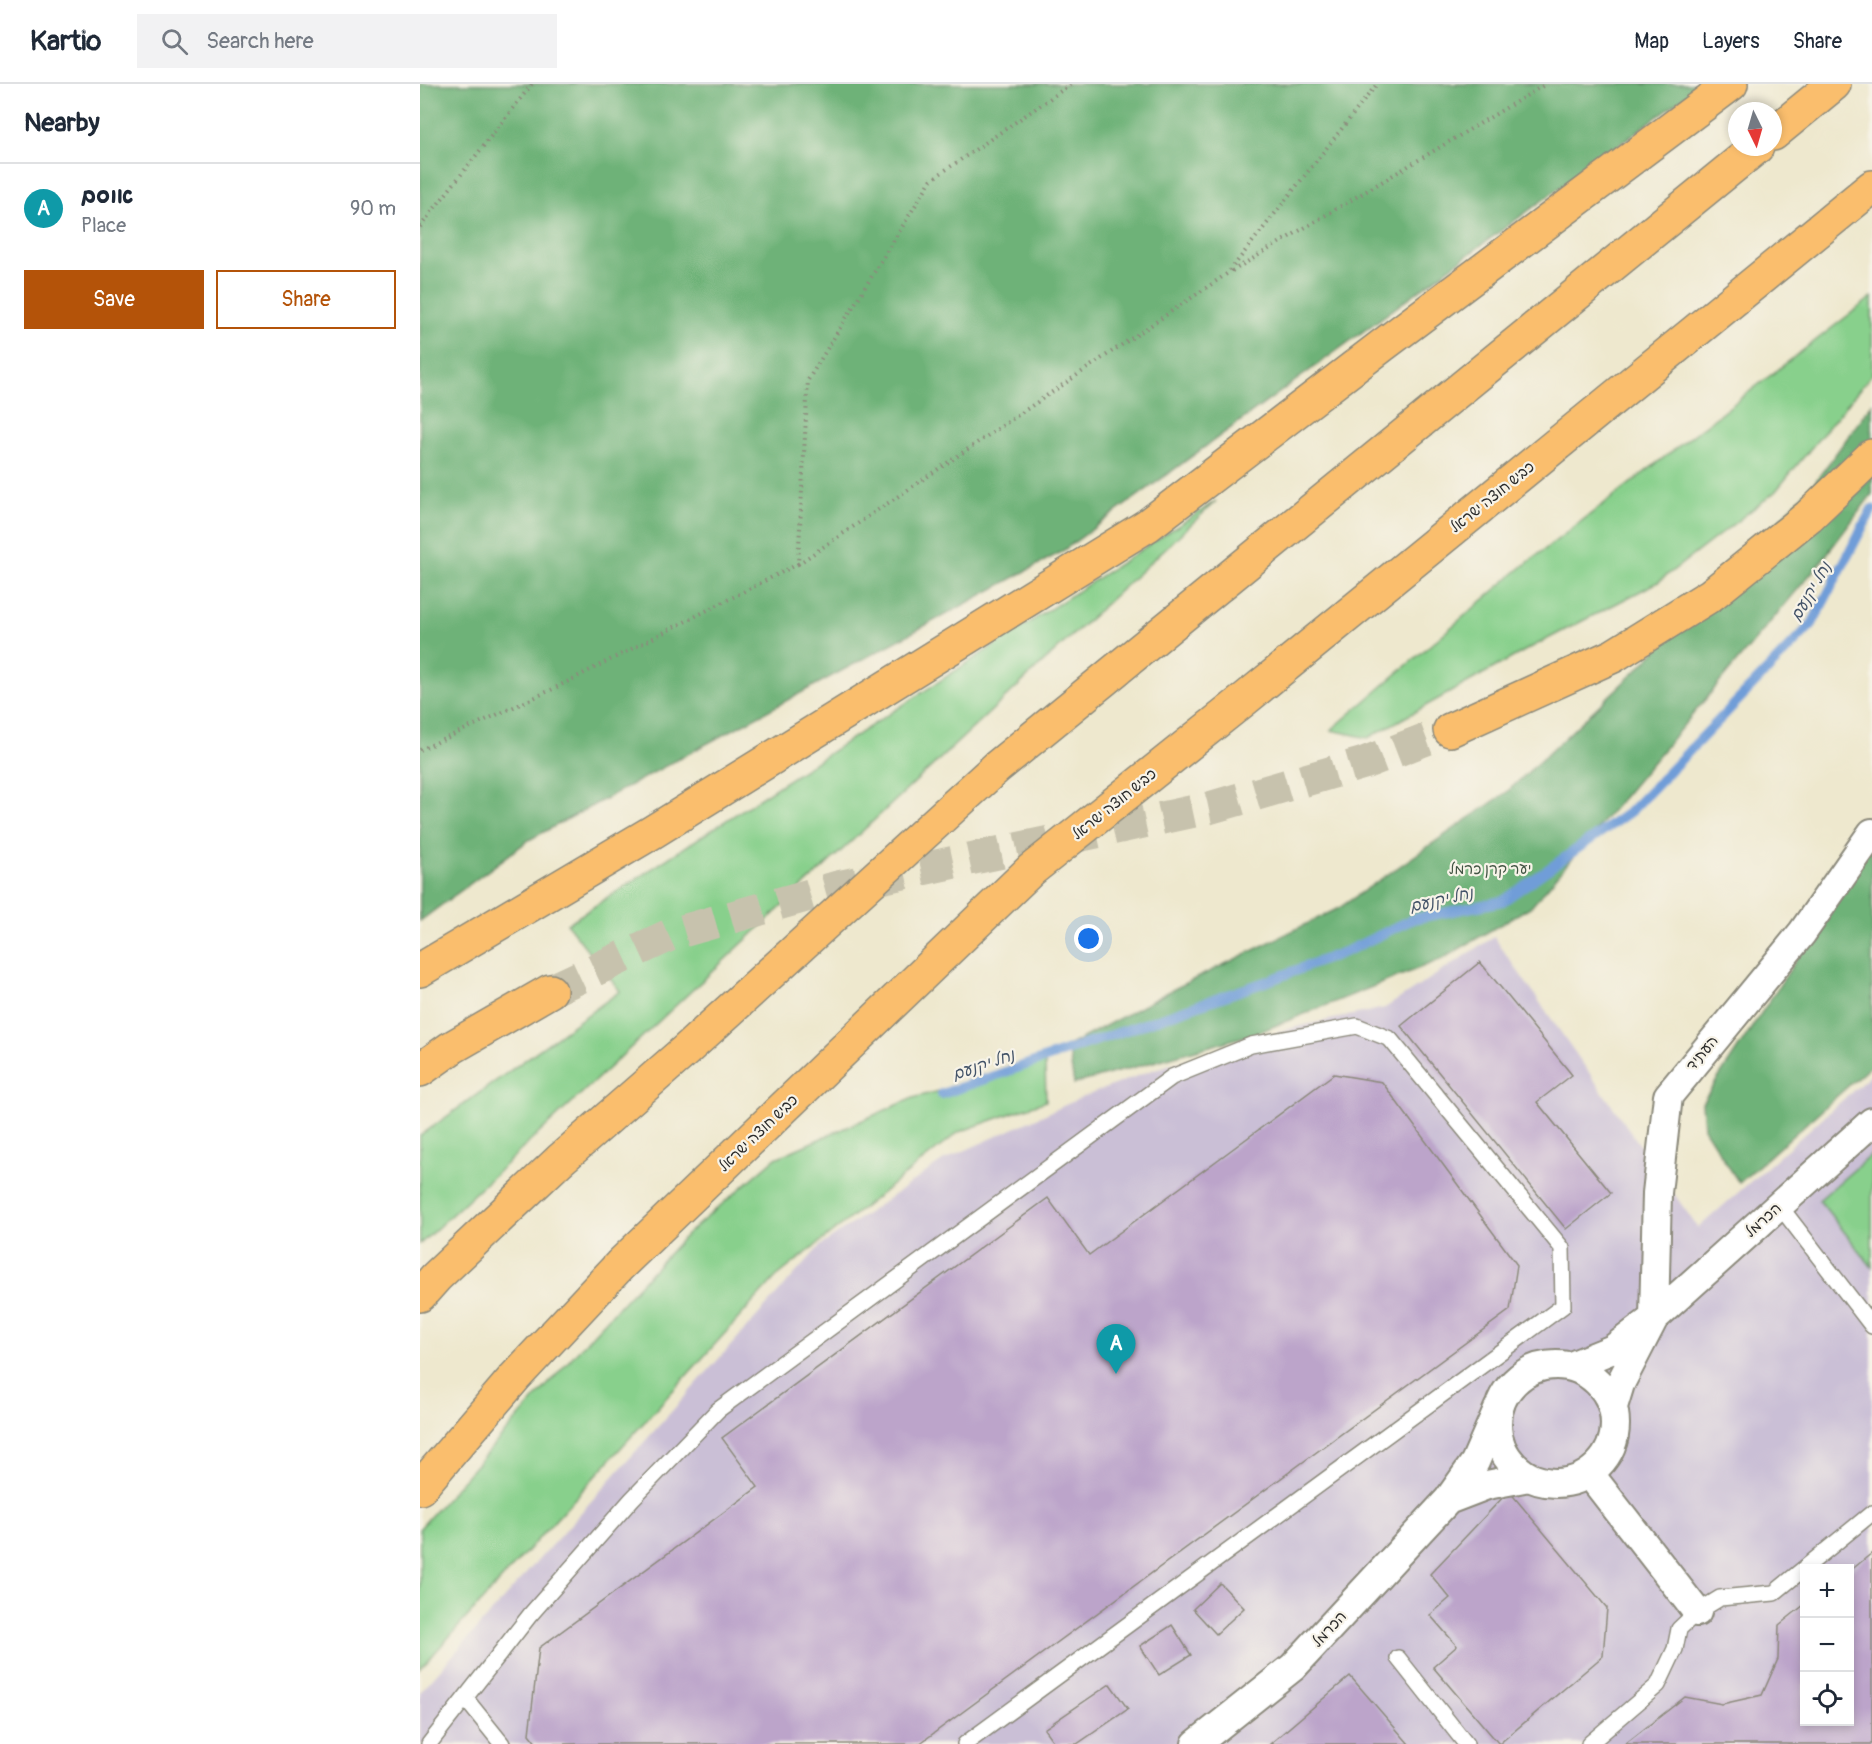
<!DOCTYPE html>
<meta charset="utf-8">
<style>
body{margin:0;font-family:Pangolin,"Playpen Sans Hebrew",sans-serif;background:#f2f2f3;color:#1f2937}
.controls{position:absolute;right:18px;bottom:18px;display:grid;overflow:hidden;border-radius:0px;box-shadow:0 3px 9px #0003}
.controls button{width:54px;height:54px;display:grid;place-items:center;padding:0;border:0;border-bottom:2px solid #e0e1e3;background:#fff;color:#1f2937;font:30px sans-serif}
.compass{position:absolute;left:1308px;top:18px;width:54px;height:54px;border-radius:50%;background:#fff;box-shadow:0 3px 9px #0003;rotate:175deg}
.you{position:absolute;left:669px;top:855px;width:21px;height:21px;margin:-15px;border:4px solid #fff;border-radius:50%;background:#1a73e8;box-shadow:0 0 0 9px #1a73e833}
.badge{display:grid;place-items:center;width:39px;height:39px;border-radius:50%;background:#b45309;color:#fff;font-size:20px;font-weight:700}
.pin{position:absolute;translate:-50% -50px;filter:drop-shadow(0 2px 3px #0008)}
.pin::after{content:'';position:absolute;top:32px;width:21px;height:18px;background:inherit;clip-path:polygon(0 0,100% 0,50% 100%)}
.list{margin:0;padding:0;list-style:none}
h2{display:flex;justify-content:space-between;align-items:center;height:78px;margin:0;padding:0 24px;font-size:26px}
h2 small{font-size:20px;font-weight:400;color:#747a83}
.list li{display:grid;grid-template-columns:39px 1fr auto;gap:18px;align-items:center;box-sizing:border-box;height:90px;padding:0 24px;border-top:2px solid #e0e1e3}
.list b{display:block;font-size:22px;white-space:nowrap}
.list p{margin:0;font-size:20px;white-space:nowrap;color:#747a83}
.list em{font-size:20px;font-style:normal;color:#747a83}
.actions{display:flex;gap:12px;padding:18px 24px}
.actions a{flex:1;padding:14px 0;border:2px solid #b45309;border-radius:0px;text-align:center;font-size:21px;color:#b45309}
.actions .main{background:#b45309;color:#fff}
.icon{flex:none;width:33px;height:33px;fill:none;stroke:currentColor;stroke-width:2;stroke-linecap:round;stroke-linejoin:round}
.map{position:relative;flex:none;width:1452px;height:1660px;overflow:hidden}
header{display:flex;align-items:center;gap:36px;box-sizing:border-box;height:84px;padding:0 30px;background:#fff;border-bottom:2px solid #e0e1e3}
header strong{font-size:28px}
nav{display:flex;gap:33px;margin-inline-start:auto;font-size:21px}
.search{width:420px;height:54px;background:#f2f2f3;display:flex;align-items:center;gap:15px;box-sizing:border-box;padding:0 21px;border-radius:0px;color:#747a83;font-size:22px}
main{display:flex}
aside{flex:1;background:#fff}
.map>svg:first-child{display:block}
</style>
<header>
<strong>Kartio</strong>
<div class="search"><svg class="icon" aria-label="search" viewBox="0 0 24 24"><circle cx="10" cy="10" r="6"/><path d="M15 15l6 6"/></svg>Search here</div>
<nav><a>Map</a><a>Layers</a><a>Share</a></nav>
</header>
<main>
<aside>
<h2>Nearby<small></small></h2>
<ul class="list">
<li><span class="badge" style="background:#0f9aa8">A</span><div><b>אוסם</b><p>Place</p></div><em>90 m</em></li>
</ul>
<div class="actions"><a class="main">Save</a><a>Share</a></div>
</aside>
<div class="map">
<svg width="1452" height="1660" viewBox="0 0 1452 1660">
<rect width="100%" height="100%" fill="#f7f3e8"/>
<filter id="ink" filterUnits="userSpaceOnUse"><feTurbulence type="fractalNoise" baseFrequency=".0167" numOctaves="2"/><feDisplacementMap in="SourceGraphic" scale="12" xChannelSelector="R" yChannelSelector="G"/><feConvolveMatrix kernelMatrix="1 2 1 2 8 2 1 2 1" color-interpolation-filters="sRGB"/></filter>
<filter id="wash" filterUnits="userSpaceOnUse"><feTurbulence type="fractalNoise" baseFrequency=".008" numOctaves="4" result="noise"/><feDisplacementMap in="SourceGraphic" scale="24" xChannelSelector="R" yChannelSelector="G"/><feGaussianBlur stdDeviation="1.35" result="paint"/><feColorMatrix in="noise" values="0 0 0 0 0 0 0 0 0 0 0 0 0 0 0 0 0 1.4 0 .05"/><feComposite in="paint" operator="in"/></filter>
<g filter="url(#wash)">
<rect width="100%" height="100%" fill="#eee8ce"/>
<path fill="#cabfd6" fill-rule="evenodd" d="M1074,853L1278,1144L1452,990V1660H0V1608L400,1162L524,1076L663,1013L735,985L876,943L965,924ZM1384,1484H1430V1638H1384Z"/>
<path fill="#88d08c" stroke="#5a7e5c" stroke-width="1.5" d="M1452,213V290L1355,408L1238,498L1108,565L948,654L911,646L1098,486Z
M796,417L101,1066L0,1160V1052L200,907L147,840Z
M625,979L626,1017L539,1048L356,1193L0,1585V1444L164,1260L266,1151L356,1074L493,1014Z
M1452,1070V1183L1399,1116Z"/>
<path fill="#6eb278" stroke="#4c6e52" stroke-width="1.5" d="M0,0H1282L641,468L109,756L0,837Z
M1452,320V410L1404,474L1112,822L1022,875L837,949L654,1000L648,962L750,907L919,824L1087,708L1221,582L1395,398Z
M1452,761V981L1319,1099L1284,1044L1282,1019Z"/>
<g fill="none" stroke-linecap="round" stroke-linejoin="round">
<path stroke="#6f9dd8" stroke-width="10" d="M522,1010L848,897L927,867L993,835L1083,817L1211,727L1392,540L1452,425"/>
</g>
<g id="blocks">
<path fill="#bca4ca" d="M1060,878L1152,991L1117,1018L1191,1109L1146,1145L981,942Z
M914,990L962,998L1097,1181L1090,1226L499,1660H117L109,1650L119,1564L338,1403L302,1354L628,1114L669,1171Z
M1089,1407L1187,1524L1183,1572L1079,1660L1013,1583L1037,1562L1010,1531L1030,1514L1010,1490Z
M1452,1469V1660H1205L1265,1613L1302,1620L1342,1611L1358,1575L1359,1541L1384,1521V1638H1430V1487Z
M800,1499L824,1524L796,1550L773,1525Z
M752,1541L771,1571L739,1591L720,1562Z
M930,1592L989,1660H850Z
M690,1600L708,1625L657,1660H635L624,1645Z"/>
</g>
</g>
<g filter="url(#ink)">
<use href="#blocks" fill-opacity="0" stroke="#8c8a7c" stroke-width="1.5"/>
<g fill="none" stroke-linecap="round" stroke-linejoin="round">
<path stroke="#c7c2ad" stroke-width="33" stroke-dasharray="33 16" stroke-linecap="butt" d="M130,907L252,850L418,803L789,724L944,679L1030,646"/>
<defs>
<path id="service" d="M1359,1121L1452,1242
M978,1574L1046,1660
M45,1614L82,1660
M9,1660L110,1531L212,1415L298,1326L752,993L831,961L937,942L970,955L1142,1164L1143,1222L545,1660
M1169,1660L1238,1601L1255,1565L1259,1545L1277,1528L1300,1514L1354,1509L1452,1429"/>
<path id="minor" d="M1077 1340a59 59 0 1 1 118 0a59 59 0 1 1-118 0Z
M1151,1282L1193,1265L1234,1234L1452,1038
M1193,1323L1200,1300L1234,1234L1237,1109L1248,1012L1382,849L1452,749
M1169,1389L1277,1528
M1028,1416L1067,1401L1109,1393
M776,1660L873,1583L1028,1416L1055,1378L1078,1325"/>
<path id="motorway" d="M1353,50L1414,0
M1030,646L1193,572L1291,511L1389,432L1452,372
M0,886L231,749L728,441L963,261L1311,0
M0,986L31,964L130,907
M0,1211L16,1193L140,1076L266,966L577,683L1337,63
M0,1404L95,1293L200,1181L611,786L825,615L1452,103"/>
</defs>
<use href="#service" stroke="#8c8a7c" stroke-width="18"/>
<use href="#minor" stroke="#8c8a7c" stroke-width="32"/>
<use href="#motorway" stroke="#8c8a7c" stroke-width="36"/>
<path stroke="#8c8a7c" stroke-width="4" stroke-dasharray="1.5 4.5" stroke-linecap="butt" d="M0,143L112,0
M812,187L1126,0
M378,480L808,189L957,0
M0,666L131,606L378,480L388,296L511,96L651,0"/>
<use href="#service" stroke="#fff" stroke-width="15"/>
<use href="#minor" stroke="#fff" stroke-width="28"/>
<use href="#motorway" stroke="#fabe6d" stroke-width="33"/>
</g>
</g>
<g text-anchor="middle" stroke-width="4.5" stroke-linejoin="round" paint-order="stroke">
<g font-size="15" fill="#2b2b2b" stroke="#f7f3e8">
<text transform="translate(1072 413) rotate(-39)" y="5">כביש חוצה ישראל</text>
<text transform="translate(694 720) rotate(-39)" y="5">כביש חוצה ישראל</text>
<text transform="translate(1282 969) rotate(-50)" y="5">העתיד</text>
<text transform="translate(338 1049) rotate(-44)" y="5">כביש חוצה ישראל</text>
<text transform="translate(1343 1136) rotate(-42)" y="5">הכרמל</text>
<text transform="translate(909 1545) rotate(-47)" y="5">הכרמל</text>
</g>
<g font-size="15" fill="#425443" stroke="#f7f3e8">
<text x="1070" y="790">יער קרן כרמל</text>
</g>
<g font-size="16" font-style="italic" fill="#435368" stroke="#f7f3e8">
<text transform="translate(1390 507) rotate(-60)" y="6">נחל יקנעם</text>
<text transform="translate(1021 815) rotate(-13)" y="6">נחל יקנעם</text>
<text transform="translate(563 980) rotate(-19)" y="6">נחל יקנעם</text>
</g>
</g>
</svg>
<div class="controls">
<button>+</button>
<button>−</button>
<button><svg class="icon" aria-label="locate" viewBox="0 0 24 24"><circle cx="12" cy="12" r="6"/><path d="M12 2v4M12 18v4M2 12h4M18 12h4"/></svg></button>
</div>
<svg class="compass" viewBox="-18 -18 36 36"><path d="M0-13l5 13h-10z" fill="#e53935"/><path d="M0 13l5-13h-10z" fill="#747a83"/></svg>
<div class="you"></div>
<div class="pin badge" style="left:696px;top:1290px;background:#0f9aa8">A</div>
</div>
</main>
